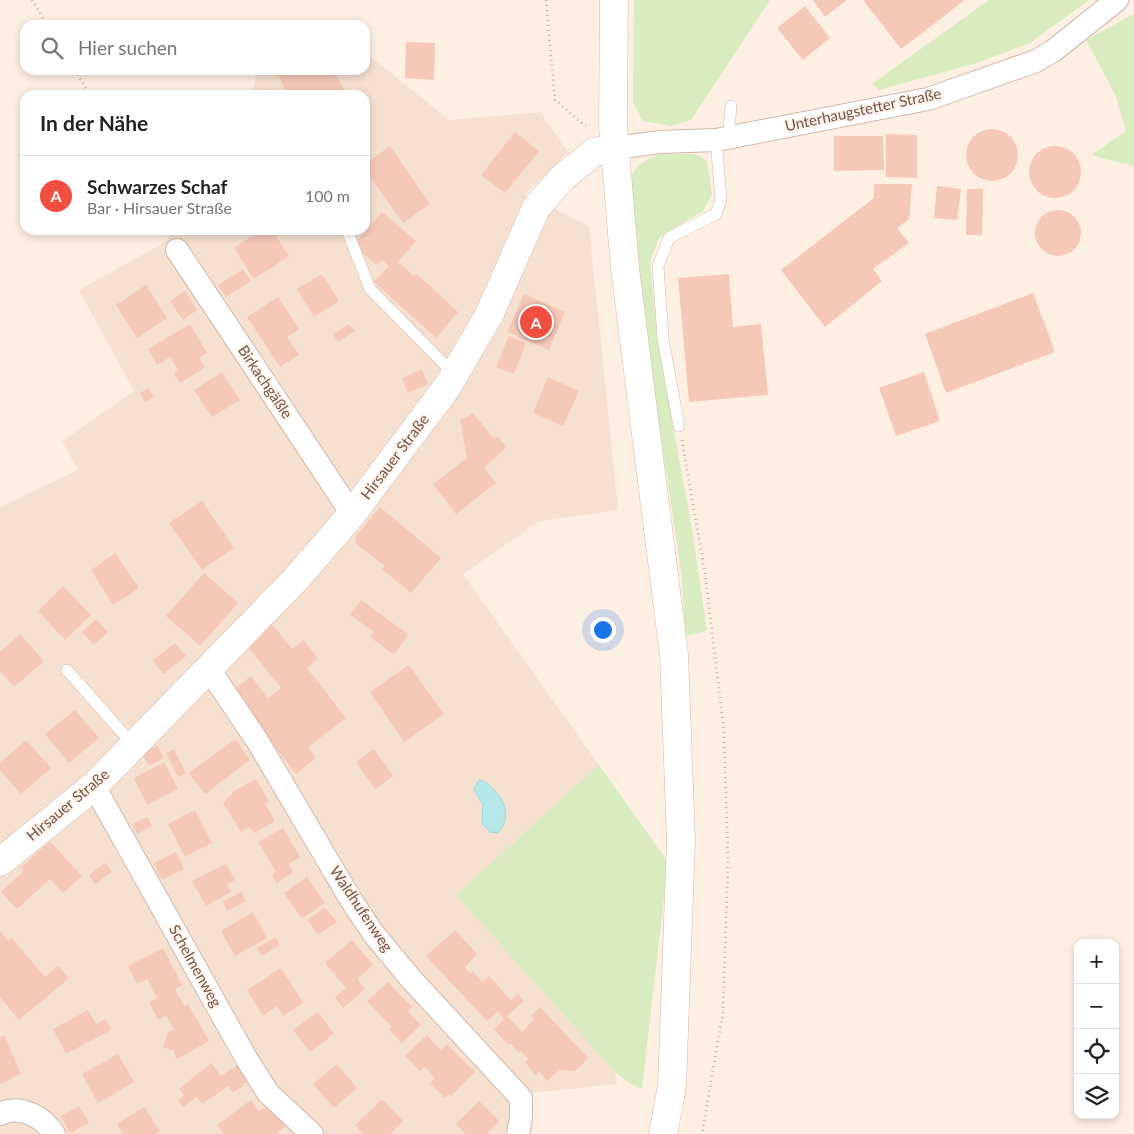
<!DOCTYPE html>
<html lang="de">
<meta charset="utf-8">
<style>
body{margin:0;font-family:Lato,sans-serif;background:#f6f6f6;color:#222}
.controls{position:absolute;right:15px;bottom:15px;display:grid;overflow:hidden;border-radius:10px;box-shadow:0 2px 8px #0003}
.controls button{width:45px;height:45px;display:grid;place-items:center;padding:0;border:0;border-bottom:1px solid #e0e0e0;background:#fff;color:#222;font:25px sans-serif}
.you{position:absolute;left:602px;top:629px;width:18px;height:18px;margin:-12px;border:4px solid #fff;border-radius:50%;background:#1a73e8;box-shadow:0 0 0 8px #1a73e833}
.badge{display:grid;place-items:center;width:32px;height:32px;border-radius:50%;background:#f04f40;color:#fff;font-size:16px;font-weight:700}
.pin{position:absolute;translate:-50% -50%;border:2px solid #fff;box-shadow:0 1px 5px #0006}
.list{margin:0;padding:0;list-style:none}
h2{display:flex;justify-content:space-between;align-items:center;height:65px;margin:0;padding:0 20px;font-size:21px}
h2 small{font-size:16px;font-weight:400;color:#767676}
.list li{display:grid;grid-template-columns:32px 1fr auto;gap:15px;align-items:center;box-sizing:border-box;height:80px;padding:0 20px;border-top:1px solid #e0e0e0}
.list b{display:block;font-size:19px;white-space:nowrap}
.list p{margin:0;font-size:16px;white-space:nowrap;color:#767676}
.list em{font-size:16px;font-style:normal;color:#767676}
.icon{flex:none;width:28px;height:28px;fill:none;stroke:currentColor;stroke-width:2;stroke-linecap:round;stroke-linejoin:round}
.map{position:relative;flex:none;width:1134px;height:1134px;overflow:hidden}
.search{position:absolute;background:#fff;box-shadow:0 2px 8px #0003;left:20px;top:20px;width:350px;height:55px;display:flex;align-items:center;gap:12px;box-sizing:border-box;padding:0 18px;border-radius:15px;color:#767676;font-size:19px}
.panel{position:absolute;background:#fff;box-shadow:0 2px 8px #0003;left:20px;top:90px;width:350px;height:145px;border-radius:15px}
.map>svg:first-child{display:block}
</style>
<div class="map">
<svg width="1134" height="1134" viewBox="0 0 1134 1134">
<rect width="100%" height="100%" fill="#feefe3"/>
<path fill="#f6e0d0" d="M365,52L449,120L540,112L568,152L525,195L589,226L618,510L540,521L463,574L599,765L456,895L615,1072L617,1084L531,1093L525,1134H0V507L78,470L62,441L134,391L79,290L165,242L175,230H365V95H252L257,70H365Z"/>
<path fill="#d8ecc0" d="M634,0H770L691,120L671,126L643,121L633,103Z
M989,0H1089L1030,43L977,63L879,90L872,84Z
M1134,14V166L1091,155L1126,131L1115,94L1086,40Z
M661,154H696L707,161L712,194L703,211L660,237L650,261L657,339L692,529L707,631L685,636L682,578L641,302L629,185C634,165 643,160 661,154Z
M599,765L668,862L642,1089L629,1083L615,1072L456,895Z"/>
<path fill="#b6e8e9" stroke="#9bdadb" d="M479,780C486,781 490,786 495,791C507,804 510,819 498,833L490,832L482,824L483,805L474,789Z"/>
<path fill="#f5c8b8" d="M813,0H847L825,17Z
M863,0H965L901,49Z
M805,6L830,38L803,60L777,28Z
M406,42L435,43L434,80L405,78Z
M276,70H333L347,95H288Z
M966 155a26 26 0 1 1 52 0a26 26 0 1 1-52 0Z
M515,132L539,151L505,193L481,175Z
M886,134L917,135V178L886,177Z
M834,136H883L884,170L834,171Z
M1029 172a26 26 0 1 1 52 0a26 26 0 1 1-52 0Z
M390,146L430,204L403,223L365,169V164Z
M874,184H912L909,219L897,228L909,243L873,269L882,281L825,327L781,270L874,198Z
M937,186L961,189L957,220L934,218Z
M967,189H983L982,235H966Z
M1035 233a23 23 0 1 1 46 0a23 23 0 1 1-46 0Z
M382,212L416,241L398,262L414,276L416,273L458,312L436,338L374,282L389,266L382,260L377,265L353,245Z
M261,230H272L289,256L254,279L234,248Z
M243,269L251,281L226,297L218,285Z
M322,274L339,301L314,317L297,289Z
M729,274L733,327L761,324L768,395L689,402L678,278Z
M146,285L167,318L137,338L116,305Z
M185,291L197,310L183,320L170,301Z
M1033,293L1055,352L946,393L925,334Z
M524,294L565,312L549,350L507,332Z
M278,297L299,329L287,337L299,355L280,367L247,317Z
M190,324L207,353L199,358L205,367L180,383L174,373L178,370L170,357L157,365L148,349Z
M349,324L355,331L338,342L333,334Z
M509,336L526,343L514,374L496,367Z
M422,369L428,384L408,393L402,378Z
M222,372L240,400L212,417L194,390Z
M924,372L940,421L896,436L879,388Z
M548,377L579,391L563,426L533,413Z
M148,388L154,397L145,402L140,393Z
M473,413L494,439L498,437L506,447L484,468L496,483L456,514L433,484L467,458L460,419L465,418Z
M202,501L234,548L202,570L169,523Z
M380,507L441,558L411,593L382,569L385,566L355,543L356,536Z
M115,553L139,588L113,605L91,570Z
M204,573L238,603L200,646L166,616Z
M63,586L91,615L65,640L38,611Z
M361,600L408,634L394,655L370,637L374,632L350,615Z
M96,619L108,632L94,645L82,632Z
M271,623L292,649L304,640L318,659L307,668L346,718L308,747L316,758L296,774L232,691L251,676L268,699L281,688L245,643Z
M20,634L44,661L14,687L0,671V652Z
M175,643L186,656L163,674L153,660Z
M409,665L444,714L404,742L370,692Z
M75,710L99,738L69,763L45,734Z
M235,739L250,760L205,794L189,773Z
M26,740L51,768L21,794L0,770V763Z
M158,746L164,758L149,766L142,753Z
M174,749L186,773L178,777L166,753Z
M374,749L393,776L375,789L356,762Z
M164,762L178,789L147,805L134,778Z
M256,779L269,802L265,804L275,821L254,833L250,827L241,832L223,803L234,791Z
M195,810L212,843L185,857L168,824Z
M147,817L152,826L137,834L132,824Z
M283,828L300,857L289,864L293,872L277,883L272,875L276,872L258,842Z
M50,841L82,876L63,893L50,879L17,909L1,892L24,871L20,868Z
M176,852L184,869L162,880L154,863Z
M106,863L112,872L95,884L89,875Z
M226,864L235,880L227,884L231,892L206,906L192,881Z
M307,877L325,903L302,919L284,893Z
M241,892L246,901L227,911L223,902Z
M325,907L337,922L318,935L307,920Z
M253,912L267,938L235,956L221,931Z
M455,930L477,954L465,967L470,974L473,971L482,982L489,976L511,1000L518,994L524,1001L507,1016L522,1032L534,1019L531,1016L540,1007L588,1058L575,1071L559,1070L547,1081L539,1071L536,1076L525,1062L528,1059L521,1051L519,1053L510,1043L508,1045L494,1029L504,1019L498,1011L487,1021L426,956Z
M0,931L8,941L12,938L45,977L58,966L69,978L19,1020L0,997Z
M275,937L280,945L262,956L257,948Z
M352,940L373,965L357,979L365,989L343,1008L335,997L346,988L325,963Z
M163,948L182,985L175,989L184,1006L188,1004L209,1041L177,1059L173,1050L163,1047L168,1032L174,1030L166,1015L158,1020L149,1002L157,998L147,979L137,984L128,966Z
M281,968L303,1003L283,1016L277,1006L263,1016L247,990Z
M388,982L412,1007L408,1011L421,1025L402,1043L389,1029L391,1026L367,1001Z
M88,1010L96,1024L106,1019L111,1030L66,1054L53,1029Z
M318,1012L334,1034L310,1052L293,1030Z
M4,1035L21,1074L0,1084V1037Z
M427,1035L441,1050L447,1044L475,1072L451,1096L449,1094L445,1098L430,1083L435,1078L425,1067L420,1071L405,1056Z
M118,1054L134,1082L98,1103L82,1074Z
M211,1063L221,1076L239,1064L250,1080L233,1093L228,1086L202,1104L197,1097L183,1107L178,1100L184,1096L179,1089Z
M337,1064L357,1088L334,1108L313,1084Z
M382,1099L403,1121L390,1134H363L355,1125Z
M251,1100L259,1111L271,1104L286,1126L275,1134H224L217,1125Z
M479,1101L499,1121L487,1134H466L456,1124Z
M79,1106L89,1123L70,1133L61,1116Z
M144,1107L160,1131L155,1134H123L117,1124Z"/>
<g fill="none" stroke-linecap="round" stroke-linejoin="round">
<defs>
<path id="lane" d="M728,138L731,106
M347,230L370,289L454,374
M679,426L663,339L658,266L669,238L716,214L721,199L716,140
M67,670L134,746"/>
<path id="street" d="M615,148L660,142L716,140L928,99L1036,61L1053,51L1117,0
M177,250L352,514
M209,669L258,742L351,900L373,933L411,979L521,1098V1118L518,1134
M94,786L246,1058L268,1093L312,1134
M0,1114C20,1104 44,1117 54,1134"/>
<path id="secondary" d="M614,0L613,126L625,268L674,655L681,840L672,1086L663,1134
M0,862L94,786L296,579L352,514L447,387L489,315L536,208L562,178L594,152L615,148"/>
</defs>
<use href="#lane" stroke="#d2b7ab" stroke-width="12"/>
<use href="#street" stroke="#d2b7ab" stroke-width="24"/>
<use href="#secondary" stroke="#d8b8aa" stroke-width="29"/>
<path stroke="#daab9b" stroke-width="3" stroke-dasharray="1 4" stroke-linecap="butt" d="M32,0L47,25
M546,0L555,100L584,125H589
M75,70L90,95
M682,440L705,573L724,731L728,863L723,1012L702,1134"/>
<use href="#lane" stroke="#fff" stroke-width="11"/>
<use href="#street" stroke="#fff" stroke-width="22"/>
<use href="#secondary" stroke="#fff" stroke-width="28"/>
</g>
<g text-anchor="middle" stroke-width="4" stroke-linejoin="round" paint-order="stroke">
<g font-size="15" fill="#775247" stroke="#fff4ea">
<text transform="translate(863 110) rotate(-12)" y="5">Unterhaugstetter Straße</text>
<text transform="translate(265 382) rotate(56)" y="5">Birkachgäßle</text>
<text transform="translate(395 457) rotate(-53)" y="5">Hirsauer Straße</text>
<text transform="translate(68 805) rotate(-40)" y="5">Hirsauer Straße</text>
<text transform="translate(361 909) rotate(56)" y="5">Waldhufenweg</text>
<text transform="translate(195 966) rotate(61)" y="5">Schelmenweg</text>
</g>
</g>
</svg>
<div class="controls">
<button>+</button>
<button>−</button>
<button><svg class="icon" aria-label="locate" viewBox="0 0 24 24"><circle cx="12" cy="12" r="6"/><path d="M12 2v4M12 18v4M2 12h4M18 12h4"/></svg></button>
<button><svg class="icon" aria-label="layers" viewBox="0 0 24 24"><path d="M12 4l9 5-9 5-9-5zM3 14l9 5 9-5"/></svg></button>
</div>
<div class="you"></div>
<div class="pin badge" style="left:536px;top:322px">A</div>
<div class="search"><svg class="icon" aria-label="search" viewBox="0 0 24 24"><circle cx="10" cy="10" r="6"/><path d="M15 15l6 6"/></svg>Hier suchen</div>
<section class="panel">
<h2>In der Nähe<small></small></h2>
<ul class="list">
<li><span class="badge">A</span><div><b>Schwarzes Schaf</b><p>Bar · Hirsauer Straße</p></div><em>100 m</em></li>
</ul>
</section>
</div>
